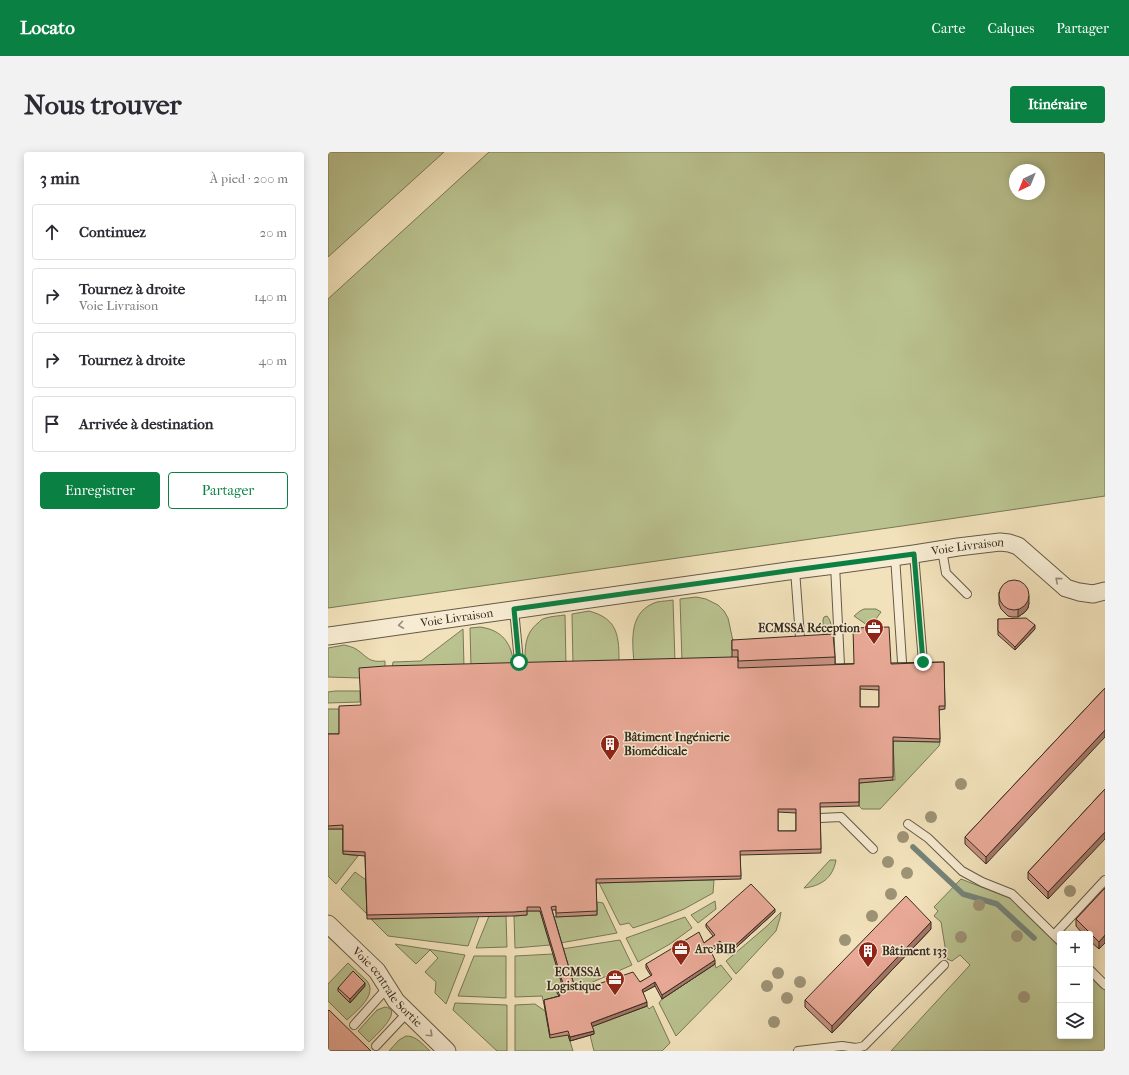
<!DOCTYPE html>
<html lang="fr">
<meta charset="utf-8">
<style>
body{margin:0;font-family:"IM FELL French Canon",serif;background:#f2f2f3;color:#2b2b33}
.controls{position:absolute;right:12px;bottom:12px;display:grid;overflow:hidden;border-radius:4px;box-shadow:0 2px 10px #0003}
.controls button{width:36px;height:36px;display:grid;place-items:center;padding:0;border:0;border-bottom:1px solid #e1e1e2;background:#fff;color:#2b2b33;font:20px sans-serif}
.compass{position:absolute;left:681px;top:12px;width:36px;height:36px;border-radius:50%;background:#fff;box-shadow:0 2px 10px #0003;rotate:223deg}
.stop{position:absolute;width:12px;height:12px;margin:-9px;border:3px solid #0b8043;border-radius:50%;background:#fff}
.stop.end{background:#0b8043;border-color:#fff;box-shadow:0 1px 4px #0008}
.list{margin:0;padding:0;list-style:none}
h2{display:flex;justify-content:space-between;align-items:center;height:52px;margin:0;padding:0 16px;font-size:17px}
h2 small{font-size:13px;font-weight:400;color:#7c7c81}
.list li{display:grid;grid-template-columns:26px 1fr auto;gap:12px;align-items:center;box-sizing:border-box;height:56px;margin:0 8px 8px;padding:0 8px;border:1px solid #e1e1e2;border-radius:4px}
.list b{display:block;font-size:15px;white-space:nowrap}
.list p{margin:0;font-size:13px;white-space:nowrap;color:#7c7c81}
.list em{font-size:13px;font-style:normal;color:#7c7c81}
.actions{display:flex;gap:8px;padding:12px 16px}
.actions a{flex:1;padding:9px 0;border:1px solid #0b8043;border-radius:4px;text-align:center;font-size:14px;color:#0b8043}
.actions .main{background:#0b8043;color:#fff}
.icon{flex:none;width:22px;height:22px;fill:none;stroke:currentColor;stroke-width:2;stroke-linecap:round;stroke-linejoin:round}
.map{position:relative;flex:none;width:777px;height:899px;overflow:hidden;border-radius:4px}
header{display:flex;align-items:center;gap:24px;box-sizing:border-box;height:56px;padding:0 20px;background:#0b8043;color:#fff}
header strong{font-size:19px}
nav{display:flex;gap:22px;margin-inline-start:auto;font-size:14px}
.intro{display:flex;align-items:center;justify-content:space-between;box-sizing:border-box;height:96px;padding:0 24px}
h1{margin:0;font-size:28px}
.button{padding:10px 18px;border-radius:4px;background:#0b8043;color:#fff;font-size:14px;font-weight:700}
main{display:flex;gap:24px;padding:0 24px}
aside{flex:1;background:#fff;border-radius:4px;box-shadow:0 2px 10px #0003}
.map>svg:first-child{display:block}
</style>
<header>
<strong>Locato</strong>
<nav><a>Carte</a><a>Calques</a><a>Partager</a></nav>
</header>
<div class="intro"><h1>Nous trouver</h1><a class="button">Itinéraire</a></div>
<main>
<aside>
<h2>3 min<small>À pied · 200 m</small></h2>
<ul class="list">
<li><svg class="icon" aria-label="ahead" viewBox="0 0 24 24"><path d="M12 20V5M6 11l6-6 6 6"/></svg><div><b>Continuez</b></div><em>20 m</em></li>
<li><svg class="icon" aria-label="right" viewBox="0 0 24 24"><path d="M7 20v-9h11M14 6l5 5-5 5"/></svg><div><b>Tournez à droite</b><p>Voie Livraison</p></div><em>140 m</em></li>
<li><svg class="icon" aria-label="right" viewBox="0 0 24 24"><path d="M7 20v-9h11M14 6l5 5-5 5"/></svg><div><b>Tournez à droite</b></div><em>40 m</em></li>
<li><svg class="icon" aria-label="arrive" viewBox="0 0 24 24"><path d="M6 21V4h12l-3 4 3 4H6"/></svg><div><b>Arrivée à destination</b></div></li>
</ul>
<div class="actions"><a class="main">Enregistrer</a><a>Partager</a></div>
</aside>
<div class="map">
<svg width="777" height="899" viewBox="0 0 777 899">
<rect width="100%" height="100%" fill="#f2e2bb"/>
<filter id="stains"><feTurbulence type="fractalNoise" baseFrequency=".005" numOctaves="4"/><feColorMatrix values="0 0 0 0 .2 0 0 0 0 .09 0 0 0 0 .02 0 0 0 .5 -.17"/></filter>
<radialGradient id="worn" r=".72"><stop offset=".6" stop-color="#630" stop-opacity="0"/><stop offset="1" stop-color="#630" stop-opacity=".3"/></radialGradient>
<path fill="#bac390" stroke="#797858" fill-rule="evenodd" d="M0,0H116L0,105Z
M161,0H777V344L567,375L0,456V147ZM687,18H711V42H687Z
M368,445L378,447L390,453L396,459L400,466L407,498L404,509L354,510L352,447Z
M345,448L347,510L306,511C304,487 301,459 329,450C334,449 339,449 345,448Z
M536,457H548L553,460L542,475L526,464L532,459Z
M261,459C291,467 291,485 291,512L245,513L244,462Z
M237,463L238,513L197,514C197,497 196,482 210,471C212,469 215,466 218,466C224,464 231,464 237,463Z
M499,464C505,470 504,484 505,492L495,487V468L496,465Z
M152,475C175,478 184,492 186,514L143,515L142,476Z
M135,477L136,515L64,517L65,510L93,509Z
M16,493C20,494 25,495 28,497C40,505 40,511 57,509V517L32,526L0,525V496Z
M7,539H32V550L0,551V540Z
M0,557H11V585L0,586Z
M565,589L612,590L611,594L552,657H534L531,654V631L567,628Z
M0,677H15V702L30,704L8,732L0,724Z
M502,708H508C505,726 493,734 476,736Z
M27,720L38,728L39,762L13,737Z
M633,727L684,747L732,794V884H762V824L777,838V899H563L642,813L632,803L624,809L619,807L613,770L606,764L610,759L606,755Z
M386,728L385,741L356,757L329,768L305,776L301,771L292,773L271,731Z
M387,749L388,757L370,771L363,763Z
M269,750L275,751L289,781L232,791L225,765L269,763Z
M199,759H212L222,793L187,796L186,764L199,763Z
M453,760L452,766L448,779L408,822L398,809L439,774Z
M151,764L140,794L60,784L43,767Z
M161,764H178L179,795L148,796Z
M357,765L364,776L342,792L310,810L298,786Z
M292,788L304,813L251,836L246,837L234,797Z
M67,792L137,803L118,852L107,841L108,830L97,820L110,806L102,798L88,812Z
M225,802L236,839L232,848L216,852L214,844L187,845V804Z
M146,804H178V846L130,844Z
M20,811C26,817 33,823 39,829C50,843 28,859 19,868L0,849V832Z
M387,812L388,816L393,813L404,827L348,884L331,851L334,847Z
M127,851L179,853V899H169L125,858Z
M207,852L217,859L240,883L245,899H187V853Z
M319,854L321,857L325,854L342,891L334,899H266L262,883L266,882L263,875Z
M57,855C77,858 46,885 41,890L30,879L49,858Z
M78,884C89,884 94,892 102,899H61L71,888Z"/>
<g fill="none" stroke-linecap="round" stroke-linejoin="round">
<path stroke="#748379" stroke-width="5.5" d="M585,695L635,742L669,752L706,786"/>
<defs>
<path id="lane" d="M614,398L618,421L639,442
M586,402L595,510
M567,404L574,510
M507,413L512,513
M467,418L472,485
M186,457L191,510
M492,666L513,665L545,697
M580,672L600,686L634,719L654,730L684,742L732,789
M726,783L777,728
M762,818L777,833
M26,873L60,835
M48,894L79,861
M470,899L514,894L528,896L536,894L616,813"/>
<g id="street">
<path id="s1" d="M0,484L467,418L507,413L586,402L630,395L672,390L681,391L690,394L738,436L751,440L765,442L777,439"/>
<path id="s2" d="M0,772L49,819L68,849L119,899"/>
</g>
</defs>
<use href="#lane" stroke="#665a46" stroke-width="10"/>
<use href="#street" stroke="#665a46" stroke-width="19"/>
<use href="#lane" stroke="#f7ecd3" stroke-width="8"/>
<use href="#street" stroke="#f7ecd3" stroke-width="17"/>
</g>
<g fill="#9d9375">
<circle cx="633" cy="632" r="6"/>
<circle cx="603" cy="665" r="6"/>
<circle cx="575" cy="685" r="6"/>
<circle cx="560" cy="710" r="6"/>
<circle cx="579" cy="721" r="6"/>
<circle cx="742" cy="739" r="6"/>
<circle cx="563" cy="742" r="6"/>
<circle cx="651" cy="753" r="6"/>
<circle cx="544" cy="764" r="6"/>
<circle cx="689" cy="784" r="6"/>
<circle cx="633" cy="785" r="6"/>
<circle cx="517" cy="788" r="6"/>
<circle cx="450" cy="821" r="6"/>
<circle cx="472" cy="830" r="6"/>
<circle cx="439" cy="834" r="6"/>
<circle cx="696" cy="845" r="6"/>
<circle cx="459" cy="846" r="6"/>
<circle cx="446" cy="870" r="6"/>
</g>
<path fill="#c99283" stroke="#382d1f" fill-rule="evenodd" d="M671,440L701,451L700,456L697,460L690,465H684L680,464L673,457L671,452Z
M670,467L707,477L687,498L670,483Z
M404,488L507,505V512L616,510L617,557L611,558L612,590L565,589V628L531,631V654L492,655L493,701L412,703L413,727L268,731L269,763L228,765V758H224L246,833L253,838L312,830L323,824L318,816V812L376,791L385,784L378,775V772L447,760L400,803L392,793L383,800L387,812L334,847L327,834L315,840L319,854L264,874L266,882L242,889L240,883L222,886L216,852V848L231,844L229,841V837L235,836L212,759H199V763L186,764L39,767L37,704L15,702V677H0V582H11L404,505ZM532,537L551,538V555H532ZM450,660L468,661V679H450Z
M777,536L658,712L637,692V685Z
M777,637L720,747L700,727V720Z
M777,736L771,797L762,789V782H755L748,774V767Z
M603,777L504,881L477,855V848Z
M37,834L22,851L10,839V836Z"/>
<path fill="#a4776a" stroke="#382d1f" d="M701,444V451L700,456L697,460L690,465V457Z
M707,473V477L687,498V495Z
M777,578V585L658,712V705Z
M777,680V687L720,747V740Z
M447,757V760L400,803V800Z
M603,770V777L504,881V874Z
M777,783V791L771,797V790Z
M392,789V793L382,801V797Z
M387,808V812L334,847V843Z
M327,830V834L314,841V838Z
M37,831V834L22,851V847Z
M319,850V854L263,875V871Z
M266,879V882L242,889V885Z"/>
<path fill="#eaaa98" stroke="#382d1f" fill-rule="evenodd" d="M671 443a15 15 0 1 1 30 0a15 15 0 1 1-30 0Z
M698,466L707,473L687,495L670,479V467Z
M561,475L563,512L616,510L617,554H611L612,587L565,585V625L531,627V650L492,651L493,697L412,699L413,724L268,727L269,759L228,761V754L223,755L246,833L251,832L253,838L305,820L312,830L324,823L318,812L371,780L376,791L387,783L378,772L423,732L447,757L400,800L392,789L382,797L387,808L334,843L327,830L314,838L319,850L263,871L266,879L242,885L240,879L222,883L216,848L232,844L229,837L236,835L212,755H199V759L186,760L39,763L37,700L15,699V673L0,674V582H11V554L33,553L31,516L57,514L404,505H410V516L526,512L525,476ZM532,534H551V555H532ZM450,657H468V679H450Z
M505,482L507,505L410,509V498H404V488Z
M777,536V578L658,705L637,685Z
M777,637V680L720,740L700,720Z
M777,736V783L771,790L748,767Z
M578,744L603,770L504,874L477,848Z
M25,819L37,831L22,847L10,836Z
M1,858L43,899H0V859Z"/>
<defs><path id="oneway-chevron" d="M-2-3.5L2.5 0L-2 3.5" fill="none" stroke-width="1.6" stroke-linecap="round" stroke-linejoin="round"/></defs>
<g stroke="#988c79">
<use href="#oneway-chevron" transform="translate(730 428) rotate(-139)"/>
<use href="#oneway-chevron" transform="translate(73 473) rotate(172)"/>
<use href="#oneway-chevron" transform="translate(102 882) rotate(43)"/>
</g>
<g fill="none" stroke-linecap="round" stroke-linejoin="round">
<path stroke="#0b8043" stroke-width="5" d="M191,510L186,457L466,418L586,402L595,510"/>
</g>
<defs>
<symbol id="office-pin" viewBox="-11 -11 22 30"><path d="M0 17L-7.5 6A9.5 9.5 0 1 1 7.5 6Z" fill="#8f2418" stroke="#f7ecd3"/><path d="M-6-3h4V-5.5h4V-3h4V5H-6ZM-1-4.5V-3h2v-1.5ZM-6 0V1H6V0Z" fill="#fff"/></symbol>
<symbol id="building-pin" viewBox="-11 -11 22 30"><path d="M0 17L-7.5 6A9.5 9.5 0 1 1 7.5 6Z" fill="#8f2418" stroke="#f7ecd3"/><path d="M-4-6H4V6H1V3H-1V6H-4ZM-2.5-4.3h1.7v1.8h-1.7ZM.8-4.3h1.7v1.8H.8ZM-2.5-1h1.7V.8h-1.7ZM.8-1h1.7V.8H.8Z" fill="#fff"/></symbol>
</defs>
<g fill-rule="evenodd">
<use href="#office-pin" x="535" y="465" width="22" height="30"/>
<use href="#building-pin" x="271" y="581" width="22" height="30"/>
<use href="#office-pin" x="342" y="786" width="22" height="30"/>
<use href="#building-pin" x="529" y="788" width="22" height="30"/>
<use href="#office-pin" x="276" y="816" width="22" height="30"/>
</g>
<g text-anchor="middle" stroke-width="3" stroke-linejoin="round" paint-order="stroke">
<g font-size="12" fill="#382d1f" stroke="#f7ecd3">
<text dy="4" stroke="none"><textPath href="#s1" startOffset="646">Voie Livraison</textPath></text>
<text dy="4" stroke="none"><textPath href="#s1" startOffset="130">Voie Livraison</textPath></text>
<text dy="4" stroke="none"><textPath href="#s2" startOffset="87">Voie centrale Sortie</textPath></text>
</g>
<g font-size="12" font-weight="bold" fill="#382d1f" stroke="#f7ecd3" text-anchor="start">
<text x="532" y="480" text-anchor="end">ECMSSA Réception</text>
<text x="296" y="589">Bâtiment Ingénierie<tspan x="296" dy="14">Biomédicale</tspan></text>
<text x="367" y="801">Arc BIB</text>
<text x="554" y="803">Bâtiment 133</text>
<text x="273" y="824" text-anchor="end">ECMSSA<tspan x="273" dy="14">Logistique</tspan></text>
</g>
</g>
<rect width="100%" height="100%" filter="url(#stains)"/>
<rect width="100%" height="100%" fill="url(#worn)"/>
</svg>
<div class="controls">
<button>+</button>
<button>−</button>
<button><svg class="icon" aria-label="layers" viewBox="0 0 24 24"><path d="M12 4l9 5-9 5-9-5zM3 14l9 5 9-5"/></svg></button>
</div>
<svg class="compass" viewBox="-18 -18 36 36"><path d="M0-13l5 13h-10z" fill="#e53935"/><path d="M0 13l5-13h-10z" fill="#7c7c81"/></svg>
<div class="stop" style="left:191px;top:510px"></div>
<div class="stop end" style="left:595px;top:510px"></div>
</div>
</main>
